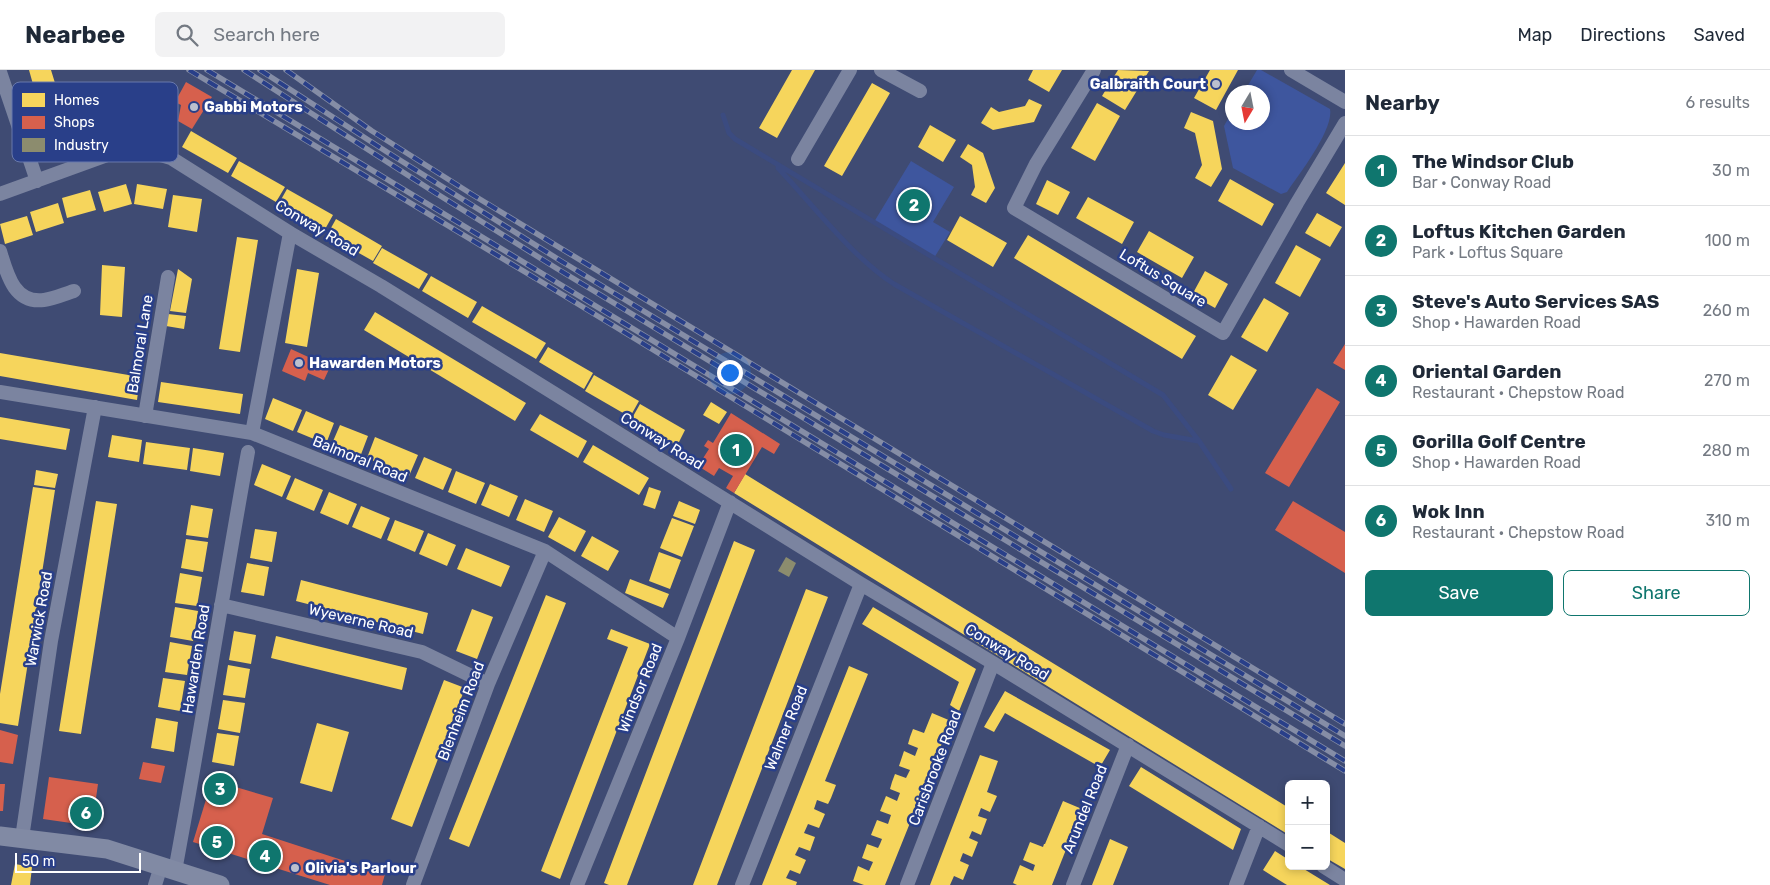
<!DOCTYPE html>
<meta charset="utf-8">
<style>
body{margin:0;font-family:Rubik,sans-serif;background:#f2f2f3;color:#1f2937}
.controls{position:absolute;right:15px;bottom:15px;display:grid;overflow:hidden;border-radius:8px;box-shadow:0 2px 8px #0003}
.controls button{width:45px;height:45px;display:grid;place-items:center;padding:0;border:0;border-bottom:1px solid #e0e1e3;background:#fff;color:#1f2937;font:25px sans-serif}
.compass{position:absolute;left:1225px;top:15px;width:45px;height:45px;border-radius:50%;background:#fff;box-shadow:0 2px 8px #0003;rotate:190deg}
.scale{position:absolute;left:15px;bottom:12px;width:126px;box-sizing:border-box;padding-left:5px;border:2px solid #fff;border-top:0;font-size:14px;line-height:18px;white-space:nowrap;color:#fff;-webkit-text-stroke:4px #293f89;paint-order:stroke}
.you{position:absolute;left:729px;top:302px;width:18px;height:18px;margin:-12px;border:4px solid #fff;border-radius:50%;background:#1a73e8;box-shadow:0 0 0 8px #1a73e833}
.badge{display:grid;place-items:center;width:32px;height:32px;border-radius:50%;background:#0f766e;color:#fff;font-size:16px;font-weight:700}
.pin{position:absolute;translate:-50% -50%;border:2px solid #fff;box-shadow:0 1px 5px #0006}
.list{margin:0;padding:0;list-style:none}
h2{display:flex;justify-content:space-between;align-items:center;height:65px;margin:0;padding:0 20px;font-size:21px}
h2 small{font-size:16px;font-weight:400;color:#747a83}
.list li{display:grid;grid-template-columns:32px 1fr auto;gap:15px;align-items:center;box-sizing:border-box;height:70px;padding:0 20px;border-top:1px solid #e0e1e3}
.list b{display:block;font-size:19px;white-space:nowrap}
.list p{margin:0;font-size:16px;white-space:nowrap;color:#747a83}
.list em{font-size:16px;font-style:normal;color:#747a83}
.actions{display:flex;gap:10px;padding:15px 20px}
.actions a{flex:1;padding:11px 0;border:1px solid #0f766e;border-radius:8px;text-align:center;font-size:18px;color:#0f766e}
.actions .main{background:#0f766e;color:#fff}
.icon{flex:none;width:28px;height:28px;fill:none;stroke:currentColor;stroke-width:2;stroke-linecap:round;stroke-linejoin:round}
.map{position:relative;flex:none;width:1345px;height:815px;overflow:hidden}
header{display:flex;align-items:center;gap:30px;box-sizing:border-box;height:70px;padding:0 25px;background:#fff;border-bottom:1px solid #e0e1e3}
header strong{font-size:24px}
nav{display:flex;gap:28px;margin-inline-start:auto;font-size:18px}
.search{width:350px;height:45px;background:#f2f2f3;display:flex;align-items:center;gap:12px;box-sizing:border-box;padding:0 18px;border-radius:8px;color:#747a83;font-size:19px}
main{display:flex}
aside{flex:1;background:#fff}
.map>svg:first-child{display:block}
</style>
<header>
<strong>Nearbee</strong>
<div class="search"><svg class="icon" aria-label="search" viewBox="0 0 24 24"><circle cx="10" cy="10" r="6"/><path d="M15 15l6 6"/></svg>Search here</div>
<nav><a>Map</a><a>Directions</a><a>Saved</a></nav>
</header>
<main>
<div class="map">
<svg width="1345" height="815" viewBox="0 0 1345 815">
<rect width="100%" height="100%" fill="#3f4b73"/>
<path fill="#3e569e" d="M1257,0H1261L1330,39C1334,60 1299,104 1287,122L1281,124L1233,98L1224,56L1232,42V52H1262V22H1244Z
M911,91L954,117L933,152L950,162L934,188L874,152Z"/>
<path fill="#f6d55c" d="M29,0H51L59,26L38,32Z
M792,0H815L777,68L759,58Z
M1033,0H1062L1049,22L1028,10Z
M1118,0L1149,1L1125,40L1102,26Z
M1210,0H1238L1216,40L1194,28Z
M872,13L890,23L842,106L824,96Z
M1029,29L1042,35L1034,52L993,60L981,53L991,37L999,42L1025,36Z
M1097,33L1120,46L1095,91L1071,78Z
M150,37L178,44L173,64L145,57Z
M1191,42L1213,51L1222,99L1211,117L1195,108L1202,95L1195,63L1184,58Z
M930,55L956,70L943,92L918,77Z
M191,61L237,88L228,103L182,77Z
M968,74L983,83L995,118L986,133L971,125L975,117L972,95L960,87Z
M239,91L285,117L276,132L231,106Z
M1345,93V135L1326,123Z
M1230,109L1274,134L1262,156L1218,131Z
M1047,110L1070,122L1058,145L1036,134Z
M126,114L132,134L104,142L98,122Z
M137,114L167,119L163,139L134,134Z
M287,119L333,145L324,161L278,135Z
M90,120L96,140L67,148L62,128Z
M173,125L202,129L197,162L168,157Z
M1088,127L1134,152L1122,174L1076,148Z
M58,133L64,153L36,162L30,142Z
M1317,143L1342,157L1330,177L1305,163Z
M27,146L33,165L5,174L0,154Z
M960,146L1007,173L993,197L947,170Z
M336,149L382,176L373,191L327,165Z
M1149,161L1194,187L1182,208L1137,182Z
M1028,165L1196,266L1182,289L1014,188Z
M237,167L258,170L240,282L219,279Z
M1296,175L1321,189L1300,227L1275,213Z
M382,178L428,204L419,219L373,193Z
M102,195L125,197L122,247L100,245Z
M178,199L192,209L186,243L170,241Z
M297,199L319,203L307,277L285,273Z
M1205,201L1228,214L1215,238L1192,225Z
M431,206L477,232L468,248L422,221Z
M1264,228L1289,243L1267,282L1241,267Z
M482,236L546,273L536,289L472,252Z
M375,242L526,333L515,351L364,260Z
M168,244L186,246L184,259L166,256Z
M548,277L593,303L584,319L539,292Z
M0,283L140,307L137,330L0,306Z
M1231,285L1257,300L1233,340L1208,325Z
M594,305L639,331L630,347L585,321Z
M161,312L243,324L240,344L158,332Z
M273,328L302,340L293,361L265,349Z
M711,332L727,342L719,354L703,345Z
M640,334L685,360L677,376L631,350Z
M306,341L334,353L326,374L297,362Z
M540,344L587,371L578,388L530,360Z
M0,347L70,359L66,380L0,369Z
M340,355L368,366L360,387L331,376Z
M112,365L142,370L139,392L108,387Z
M375,367L418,385L409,406L367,388Z
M146,372L190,378L187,400L143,394Z
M593,375L649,408L639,425L583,392Z
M193,378L224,383L220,406L190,401Z
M424,387L452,399L443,420L415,408Z
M262,394L291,406L282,427L254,415Z
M36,400L58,404L55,418L34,415Z
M456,401L485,413L476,434L448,422Z
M745,404L1289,738V765L734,423Z
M295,408L323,420L314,441L286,429Z
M490,414L518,426L509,447L481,435Z
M33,417L55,420L18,656L0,653V624Z
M649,417L661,421L655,439L643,435Z
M329,422L357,434L348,455L320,443Z
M525,429L553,441L544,462L516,450Z
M96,431L117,434L81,664L59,661Z
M679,431L700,440L695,454L673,446Z
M191,435L213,439L208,468L186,465Z
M361,436L390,448L381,469L352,457Z
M559,447L586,461L575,482L548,467Z
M672,448L694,456L682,487L660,478Z
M395,450L424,461L415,482L387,470Z
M255,459L277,462L272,492L250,488Z
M428,463L456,475L447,496L419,484Z
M592,466L619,481L608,501L581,486Z
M186,469L208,472L203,502L181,498Z
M734,471L755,480L627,815H609L604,813Z
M466,478L510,496L501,517L457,499Z
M659,482L681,490L670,519L649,511Z
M247,493L269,497L264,526L241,522Z
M180,503L202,507L197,536L175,533Z
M630,509L669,524L663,538L625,523Z
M301,510L428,543L423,564L296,531Z
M806,519L828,527L778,657L717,815H693Z
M546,525L566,533L469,777L449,769Z
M175,537L198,541L193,571L170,567Z
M873,537L976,599L959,641L950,635L959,612L862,554Z
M472,539L493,547L477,589L456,581Z
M611,559L650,574L560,809L541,801L628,577L607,569Z
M234,561L256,565L251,594L229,590Z
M276,566L407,598L402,620L271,588Z
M170,572L192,576L187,605L165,602Z
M228,595L250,599L245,628L223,625Z
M849,596L868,604L825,711L836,715L831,728L828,734L817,730L814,739L825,744L819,758L808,754L804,763L815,767L810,781L799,777L795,785L806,790L800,804L790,800L786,808L797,812L796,815H762Z
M163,608L185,611L180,641L158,637Z
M444,610L465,618L412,757L391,749Z
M1005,621L1110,680L1100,697L1005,643L994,662L984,657Z
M223,630L245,633L240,663L218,659Z
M932,643L951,651L885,815H864L853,811L858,796L869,801L873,792L862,788L867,774L878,778L880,774L882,769L871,765L877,750L888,754L891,745L880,741L886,726L897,731L900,723L890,719L892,712L895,704L906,708L910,700L899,696L904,681L915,686L918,678L908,674L910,667L913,659L924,663Z
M156,648L178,652L174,682L151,678Z
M317,653L349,662L332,722L300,713Z
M217,663L239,666L234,696L212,692Z
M980,685L998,691L987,722L997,726L990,742L981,738L978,746L987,749L981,765L972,761L969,768L978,772L972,787L963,783L961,788L960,791L969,795L963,810L954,806L950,815H930Z
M1141,697L1241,759L1233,780L1129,716Z
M1063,731L1082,739L1052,815H1017L1013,813L1020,795L1033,801L1035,795L1023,790L1030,772L1043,777L1044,774H1045Z
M1326,761L1345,773V799L1326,788Z
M1110,769L1128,777L1113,815H1092Z
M1275,781L1289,790V796H1299L1330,815H1287L1274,807L1263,800Z
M15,794L32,797L30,815H11Z"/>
<path fill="#d6604d" d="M186,12L212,27L192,59L178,51L181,35L175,32Z
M1345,274V300L1333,293Z
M291,279L330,297L324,310L308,303L305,311L282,301Z
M1317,318L1340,332L1289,417L1265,403Z
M731,343L780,374L774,384L762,377L734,423L726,418L733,406L719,398L714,406L698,396L709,379L704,376L708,370L713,373Z
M1293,431L1345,462V503L1275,460Z
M0,660L18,665L13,694L0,692Z
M143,692L165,696L161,713L139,709Z
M49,707L98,714L92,756L43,749Z
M212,710L273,728L262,764L385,804L382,815H330L193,772Z
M0,714H5L3,741H0Z"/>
<path fill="#8c8c6e" d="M786,487L796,493L789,507L778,501Z"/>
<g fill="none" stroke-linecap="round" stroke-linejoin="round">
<path stroke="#3b4b80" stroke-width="5" d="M723,45L729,63L735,69L1163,325L1199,371L1231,419
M778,98C814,136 851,186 894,214L1153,361L1164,365L1198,371"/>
<path stroke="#7b84a0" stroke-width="14" d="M881,0L920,21
M1094,0L1036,94L1014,138L1223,263L1297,133L1345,53
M1291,0L1345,32
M0,2L37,111
M798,89L850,0
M0,124L113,83C136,80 149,81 171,88L290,163L381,216L861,514L993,593L1289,775
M0,181C7,204 14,234 44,230C54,229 64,224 74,221
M0,322L252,363L545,481L678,568
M145,346L168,207
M252,363L290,163
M221,535L422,582L488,614
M22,768L51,571L95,337
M1323,796L1345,810
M175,801C201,661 223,521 248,382
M155,815L161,796
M413,815L488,614L545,481
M577,815L678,568L730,432
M742,815L861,514
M907,815L993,593
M1073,815L1128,675
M1236,815L1259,756"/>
<path stroke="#818aa4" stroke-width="19" d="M0,766L107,779L220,815"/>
<defs>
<path id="rail" d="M189,0L545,214L1345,701
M207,0L1345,691
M244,0L434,122L556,198L1345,676
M260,0L387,82L561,191L1345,666
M286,0L372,61L473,125L1345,654"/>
</defs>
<use href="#rail" stroke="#858da6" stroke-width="5.5"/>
<use href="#rail" stroke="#293f89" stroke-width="4" stroke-dasharray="11" stroke-linecap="butt"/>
</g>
<g fill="#bcc0ce" stroke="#293f89" stroke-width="2">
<circle cx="1216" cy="14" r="5"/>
<circle cx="194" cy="37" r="5"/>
<circle cx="299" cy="293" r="5"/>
<circle cx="295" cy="798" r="5"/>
</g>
<g text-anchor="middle" stroke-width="5" stroke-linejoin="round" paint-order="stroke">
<g font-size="15" font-weight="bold" fill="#fff" stroke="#293f89" text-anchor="start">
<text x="1206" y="19" text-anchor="end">Galbraith Court</text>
<text x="204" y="42">Gabbi Motors</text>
<text x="309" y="298">Hawarden Motors</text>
<text x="305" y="803">Olivia's Parlour</text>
</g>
<g font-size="15" fill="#fff" stroke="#293f89">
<text transform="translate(317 158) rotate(31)" y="5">Conway Road</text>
<text transform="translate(1163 208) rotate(31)" y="5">Loftus Square</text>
<text transform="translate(140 274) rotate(-81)" y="5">Balmoral Lane</text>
<text transform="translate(662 371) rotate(32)" y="5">Conway Road</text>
<text transform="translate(360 389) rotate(22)" y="5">Balmoral Road</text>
<text transform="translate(39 549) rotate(-80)" y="5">Warwick Road</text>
<text transform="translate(361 551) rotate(13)" y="5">Wyeverne Road</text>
<text transform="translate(1007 582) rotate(31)" y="5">Conway Road</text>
<text transform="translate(196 589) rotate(-81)" y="5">Hawarden Road</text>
<text transform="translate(640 618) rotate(-68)" y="5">Windsor Road</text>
<text transform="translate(461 641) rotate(-69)" y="5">Blenheim Road</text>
<text transform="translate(786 658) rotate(-68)" y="5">Walmer Road</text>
<text transform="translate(935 698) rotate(-69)" y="5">Carisbrooke Road</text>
<text transform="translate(1085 739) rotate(-68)" y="5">Arundel Road</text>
</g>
</g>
<rect x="12" y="12" width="166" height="80" rx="8" fill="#293f89" stroke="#6979ac" stroke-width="1"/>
<rect x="22" y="23" width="23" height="14" fill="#f6d55c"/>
<rect x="22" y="46" width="23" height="13" fill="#d6604d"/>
<rect x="22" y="68" width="23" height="14" fill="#8c8c6e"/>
<g font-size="14" fill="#fff">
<text x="54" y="35">Homes</text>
<text x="54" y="57">Shops</text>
<text x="54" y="80">Industry</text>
</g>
</svg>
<div class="controls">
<button>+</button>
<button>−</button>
</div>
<svg class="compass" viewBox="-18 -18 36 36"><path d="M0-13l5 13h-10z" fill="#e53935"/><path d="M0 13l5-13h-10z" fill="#747a83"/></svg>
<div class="scale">50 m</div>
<div class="you"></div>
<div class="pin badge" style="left:736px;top:380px">1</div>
<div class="pin badge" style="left:914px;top:135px">2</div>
<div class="pin badge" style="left:220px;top:719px">3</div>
<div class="pin badge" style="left:265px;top:786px">4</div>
<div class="pin badge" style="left:217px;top:772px">5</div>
<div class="pin badge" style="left:86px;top:743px">6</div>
</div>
<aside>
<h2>Nearby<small>6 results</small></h2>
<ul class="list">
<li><span class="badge">1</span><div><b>The Windsor Club</b><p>Bar · Conway Road</p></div><em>30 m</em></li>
<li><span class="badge">2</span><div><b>Loftus Kitchen Garden</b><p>Park · Loftus Square</p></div><em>100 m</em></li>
<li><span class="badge">3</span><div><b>Steve's Auto Services SAS</b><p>Shop · Hawarden Road</p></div><em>260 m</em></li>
<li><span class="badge">4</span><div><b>Oriental Garden</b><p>Restaurant · Chepstow Road</p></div><em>270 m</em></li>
<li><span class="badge">5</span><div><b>Gorilla Golf Centre</b><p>Shop · Hawarden Road</p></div><em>280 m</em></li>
<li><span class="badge">6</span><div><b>Wok Inn</b><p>Restaurant · Chepstow Road</p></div><em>310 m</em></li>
</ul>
<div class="actions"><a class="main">Save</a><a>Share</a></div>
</aside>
</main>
